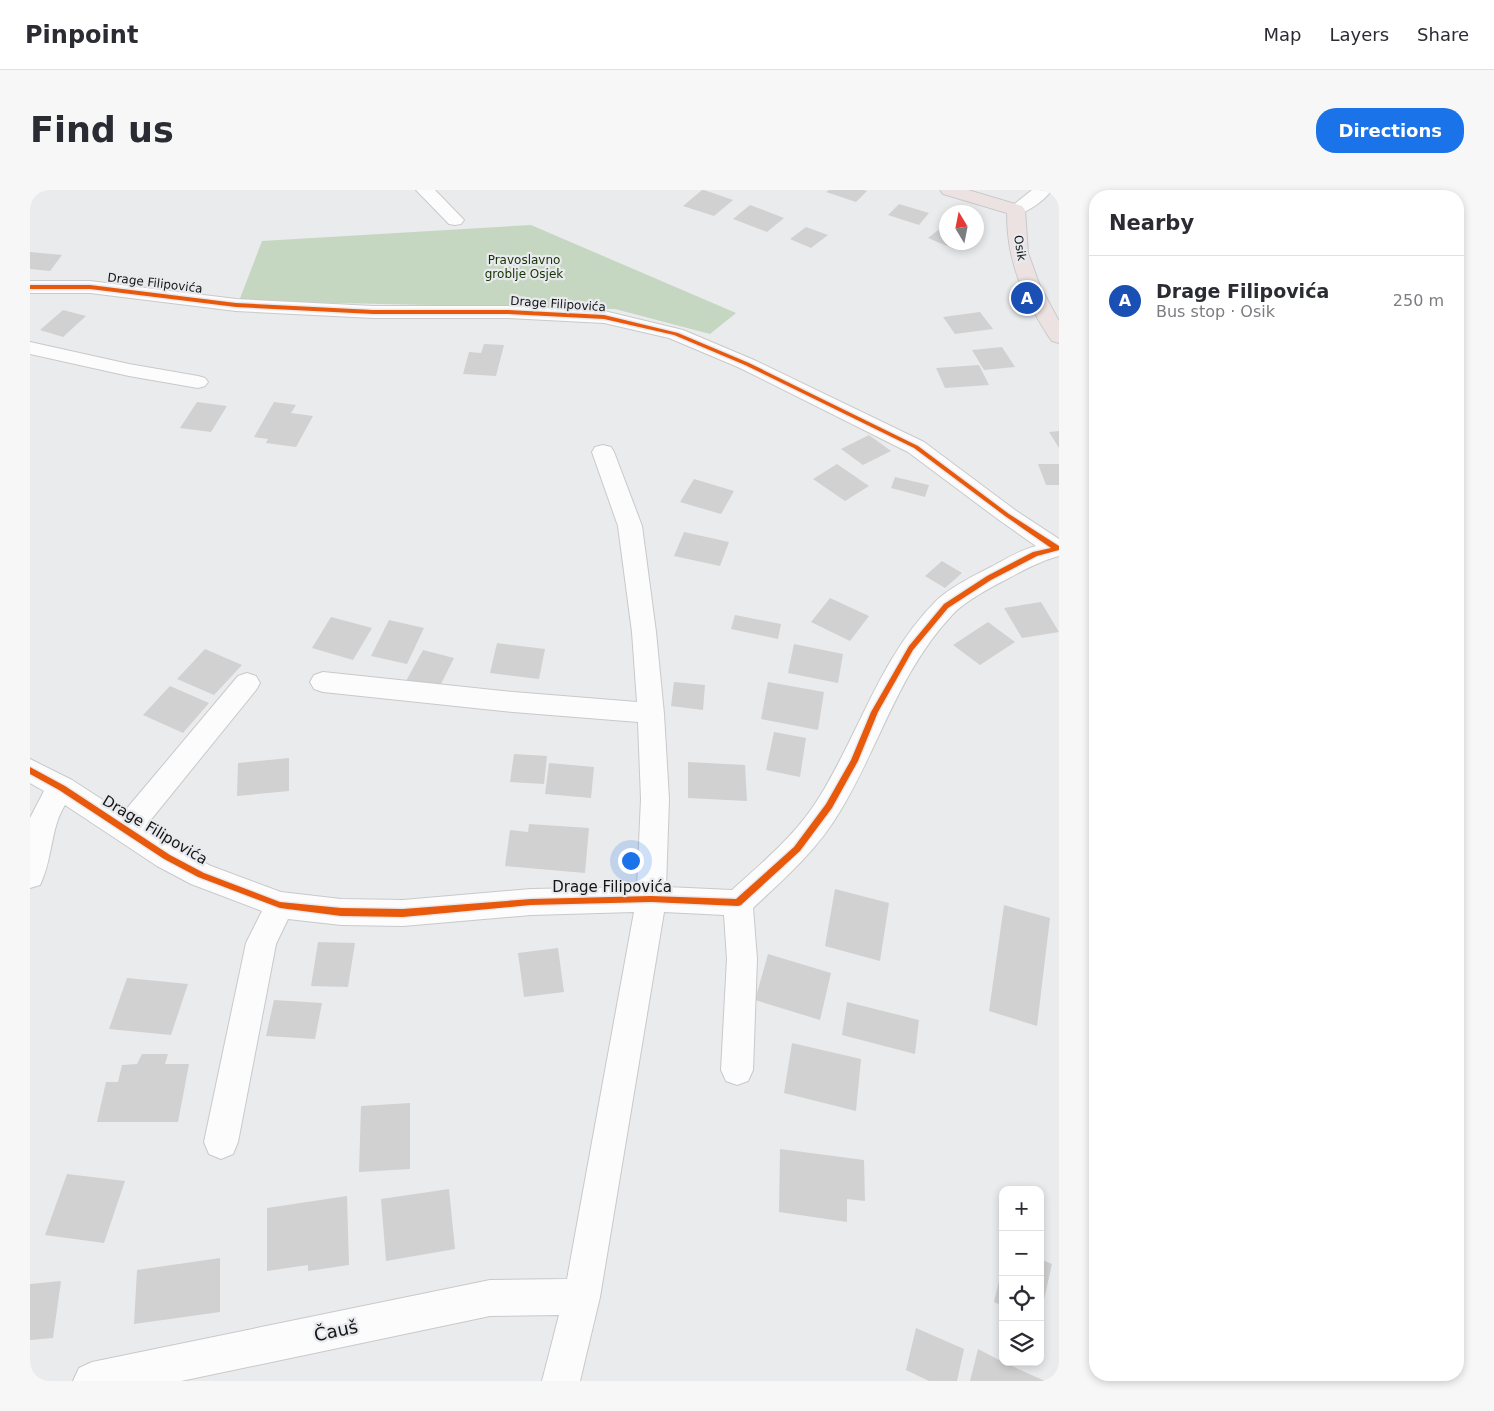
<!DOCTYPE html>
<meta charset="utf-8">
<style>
body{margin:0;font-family:"DejaVu Sans",sans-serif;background:#f7f7f7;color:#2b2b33}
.controls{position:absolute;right:15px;bottom:15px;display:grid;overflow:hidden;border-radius:10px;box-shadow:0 2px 8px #0003}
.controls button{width:45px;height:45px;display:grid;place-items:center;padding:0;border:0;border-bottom:1px solid #e1e1e2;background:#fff;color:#2b2b33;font:25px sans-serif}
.compass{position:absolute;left:909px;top:15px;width:45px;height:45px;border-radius:50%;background:#fff;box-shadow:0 2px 8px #0003;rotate:350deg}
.you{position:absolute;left:600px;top:670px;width:18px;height:18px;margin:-12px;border:4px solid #fff;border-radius:50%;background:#1a73e8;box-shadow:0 0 0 8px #1a73e833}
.badge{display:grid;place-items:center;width:32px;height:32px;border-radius:50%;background:#1a73e8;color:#fff;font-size:16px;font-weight:700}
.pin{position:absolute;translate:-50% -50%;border:2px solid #fff;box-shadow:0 1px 5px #0006}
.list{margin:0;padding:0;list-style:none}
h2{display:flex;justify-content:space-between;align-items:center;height:65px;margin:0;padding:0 20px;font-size:21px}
h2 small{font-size:16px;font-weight:400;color:#7c7c81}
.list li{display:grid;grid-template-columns:32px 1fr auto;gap:15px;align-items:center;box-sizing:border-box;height:90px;padding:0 20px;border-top:1px solid #e1e1e2}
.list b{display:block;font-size:19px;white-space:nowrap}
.list p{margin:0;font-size:16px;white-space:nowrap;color:#7c7c81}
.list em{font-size:16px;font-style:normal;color:#7c7c81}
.icon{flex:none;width:28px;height:28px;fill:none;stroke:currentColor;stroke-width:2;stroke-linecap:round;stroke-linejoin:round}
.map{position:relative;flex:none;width:1029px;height:1191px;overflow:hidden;border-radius:20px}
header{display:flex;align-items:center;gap:30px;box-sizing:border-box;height:70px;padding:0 25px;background:#fff;border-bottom:1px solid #e1e1e2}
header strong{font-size:24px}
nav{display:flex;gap:28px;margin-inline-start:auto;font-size:18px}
.intro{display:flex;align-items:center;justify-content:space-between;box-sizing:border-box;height:120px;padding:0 30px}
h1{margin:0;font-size:35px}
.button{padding:12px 22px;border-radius:20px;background:#1a73e8;color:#fff;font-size:18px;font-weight:700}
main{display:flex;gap:30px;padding:0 30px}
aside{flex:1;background:#fff;border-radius:20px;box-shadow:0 2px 8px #0003}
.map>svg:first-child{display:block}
</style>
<header>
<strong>Pinpoint</strong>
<nav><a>Map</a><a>Layers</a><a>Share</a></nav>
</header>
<div class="intro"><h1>Find us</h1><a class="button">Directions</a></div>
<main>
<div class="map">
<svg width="1029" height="1191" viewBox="0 0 1029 1191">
<rect width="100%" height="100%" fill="#eaebed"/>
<path fill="#c6d7c1" d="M501,35L706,123L680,144L585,119L209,111L232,51Z"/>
<path fill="#d1d1d1" d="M672,0H674L703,10L684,26L653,16Z
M799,0H833L837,1L826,12L796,2Z
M869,14L899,23L889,35L858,25Z
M720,15L754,28L737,42L703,29Z
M916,34V52H933L924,59L898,48Z
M776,37L798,45L781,58L760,49Z
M0,62L32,65L20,81L0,79Z
M33,120L56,126L33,147L10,140Z
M950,122L963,139L925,144L913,127Z
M454,154L474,155L466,186L433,184L439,162L451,163Z
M972,157L985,177L954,180L942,160Z
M949,175L959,195L915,198L906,178Z
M167,212L197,216L181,242L150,238Z
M244,212L266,215L261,223L283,226L266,257L236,253L238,249L224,247Z
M1029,241V258L1019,242Z
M839,245L861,261L833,275L811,259Z
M807,274L839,296L815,311L783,289Z
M1008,274H1029V295H1016Z
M865,287L899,295L895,307L861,298Z
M664,289L704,301L691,324L650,312Z
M654,342L699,352L690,376L644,366Z
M912,371L932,383L915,398L895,386Z
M800,408L839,426L820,451L781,432Z
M1011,412L1029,442L992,448L974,418Z
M705,425L751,434L748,449L701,439Z
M301,427L342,438L323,470L282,458Z
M359,430L394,438L377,474L341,466Z
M958,432L985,452L950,475L923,455Z
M467,453L515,459L509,489L460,483Z
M764,454L813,464L808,493L758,483Z
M175,459L212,475L184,505L147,489Z
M393,460L424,468L408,500L376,491Z
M644,492L675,495L673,520L641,516Z
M738,492L794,502L788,540L731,529Z
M140,496L179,513L153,543L113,525Z
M744,542L776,548L770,587L736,580Z
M484,564L517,566L514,594L480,592Z
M259,568V601L207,606L208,573Z
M658,572L715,575L717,611L658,608Z
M519,573L564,577L561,608L515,604Z
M499,634L559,638L555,683L475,676L480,640L498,642Z
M805,699L859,713L850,771L795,756Z
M974,715L1020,728L1007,836L959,821Z
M288,752L325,753L318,797L281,796Z
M528,758L534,802L494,807L488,763Z
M738,764L801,783L790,830L725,810Z
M97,788L158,794L141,845L79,839Z
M244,810L292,813L285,849L236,846Z
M817,812L889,830L885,864L812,845Z
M762,853L831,869L826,921L754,903Z
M112,864H138L135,874H159L148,932H67L76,892H88L92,875L107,874Z
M380,913V979L329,982L331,916Z
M750,959L834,970L835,1011L817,1009V1032L749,1022Z
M37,984L95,991L74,1053L15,1045Z
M419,999L425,1059L356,1071L351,1009Z
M317,1006L319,1075L278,1081V1075L237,1081V1018Z
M190,1068V1122L104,1134L107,1080Z
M1010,1069L1022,1074L1011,1123H1010Z
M972,1078H973V1116L964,1112Z
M31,1091L23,1148L0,1150V1094Z
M886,1138L934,1159L927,1191H899L876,1180Z
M948,1159L973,1172L1015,1191H940Z"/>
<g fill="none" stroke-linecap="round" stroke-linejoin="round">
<defs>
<path id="minor" d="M386,0H405L434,30L431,34L425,35L419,34Z
M1002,0H1022C1014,11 993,27 980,24L977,20Z
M0,91H60L206,109L343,116H478L574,121L653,140L724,170L894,252L985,320L1029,349V366C1010,371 994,380 977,389C963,396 934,412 923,424C868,482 850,556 809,623C787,660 755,688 723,718L727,769L723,880L718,891L707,895L696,891L691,880L697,769L694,725L634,722L570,1107L550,1191H512L529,1125L460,1126L151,1191H43L49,1178L62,1172L460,1090L537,1089L604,722L501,725L373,736L311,735L258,729L246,754L208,952L203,964L191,969L179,964L174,952L216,753L232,721L161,694L127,676L35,615C20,639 23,669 10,695L0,698V628L14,601L0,593V569L42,590L93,623L208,486L217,483L226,486L230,493L226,500L115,637L147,658L181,676L251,702L311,709L373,710L501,699L607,697L611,609L608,532L483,522L293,502L284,499L280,492L284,485L293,482L483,502L607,512L602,442L588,336L562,262L565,257L573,255L581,257L584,262L612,336L626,442L634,524L639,609L636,697L702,700C734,671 768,643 790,606C830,541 851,466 906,411C919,398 945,385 961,377C976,369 990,360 1006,356L969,330L878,262L710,178L639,148L574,133L478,128H343L206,121L60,103H0Z
M0,152L99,174L168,186L175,188L178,192L175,196L168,198L99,186L0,164Z"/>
<path id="major" d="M910,0H938L992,16L995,20L998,63L1010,96L1029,131V153L1022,151L1019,147C993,106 977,73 977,23L913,4Z"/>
</defs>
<use href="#minor" stroke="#c9c9cb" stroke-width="2"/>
<use href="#major" stroke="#c9c9ca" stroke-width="2"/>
<use href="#minor" fill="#fcfcfc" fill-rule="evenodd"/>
<use href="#major" fill="#ede2e2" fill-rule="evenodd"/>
<defs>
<path id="cycleway" d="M0,95H60L206,113L343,120H478L574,125L648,143L719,173L888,256L979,324L1029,356V360L1007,366L961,390L918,418L883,460L848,522L828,571L802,618L770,661L711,715L708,716L621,712L501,715L373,727L311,726L250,718L168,687L134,669L29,600L0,584V577L35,596L140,665L174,683L250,712L311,718L373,719L501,709L621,706L706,709L764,657L796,614L821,570L841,522L879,456L914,414L957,386L1003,362L1021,358L975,326L884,258L715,175L644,145L574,129L478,124H343L206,117L60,99H0Z"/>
</defs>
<use href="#cycleway" stroke="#e9eaee" stroke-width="3"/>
<use href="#cycleway" fill="#e8590c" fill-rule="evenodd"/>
</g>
<g text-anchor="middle" stroke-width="4.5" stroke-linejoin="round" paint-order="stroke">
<g font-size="12" fill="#141516" stroke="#e9eaee">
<text transform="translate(990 58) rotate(81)" y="4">Osik</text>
<text transform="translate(125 93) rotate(7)" y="4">Drage Filipovića</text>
<text transform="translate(528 114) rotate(4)" y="4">Drage Filipovića</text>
</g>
<g font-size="12" fill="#143202" stroke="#e9eaee">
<text x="494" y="74">Pravoslavno<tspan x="494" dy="14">groblje Osjek</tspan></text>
</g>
<g font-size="15" fill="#141516" stroke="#e9eaee">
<text transform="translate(125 640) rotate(31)" y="5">Drage Filipovića</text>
<text x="582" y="702">Drage Filipovića</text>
</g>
<g font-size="18" fill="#141516" stroke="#e9eaee">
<text transform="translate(306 1141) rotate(-12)" y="6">Čauš</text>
</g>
</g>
</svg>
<div class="controls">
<button>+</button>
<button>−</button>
<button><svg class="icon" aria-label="locate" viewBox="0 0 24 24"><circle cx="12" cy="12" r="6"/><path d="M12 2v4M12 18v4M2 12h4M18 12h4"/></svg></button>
<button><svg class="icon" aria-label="layers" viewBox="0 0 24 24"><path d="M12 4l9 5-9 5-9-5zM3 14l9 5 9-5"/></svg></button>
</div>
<svg class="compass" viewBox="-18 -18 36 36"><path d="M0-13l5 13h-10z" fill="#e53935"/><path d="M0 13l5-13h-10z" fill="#7c7c81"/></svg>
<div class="you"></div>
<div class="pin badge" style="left:997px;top:108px;background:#1a4fb4">A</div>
</div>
<aside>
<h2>Nearby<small></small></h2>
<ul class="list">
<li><span class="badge" style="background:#1a4fb4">A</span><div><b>Drage Filipovića</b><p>Bus stop · Osik</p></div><em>250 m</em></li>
</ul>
</aside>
</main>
